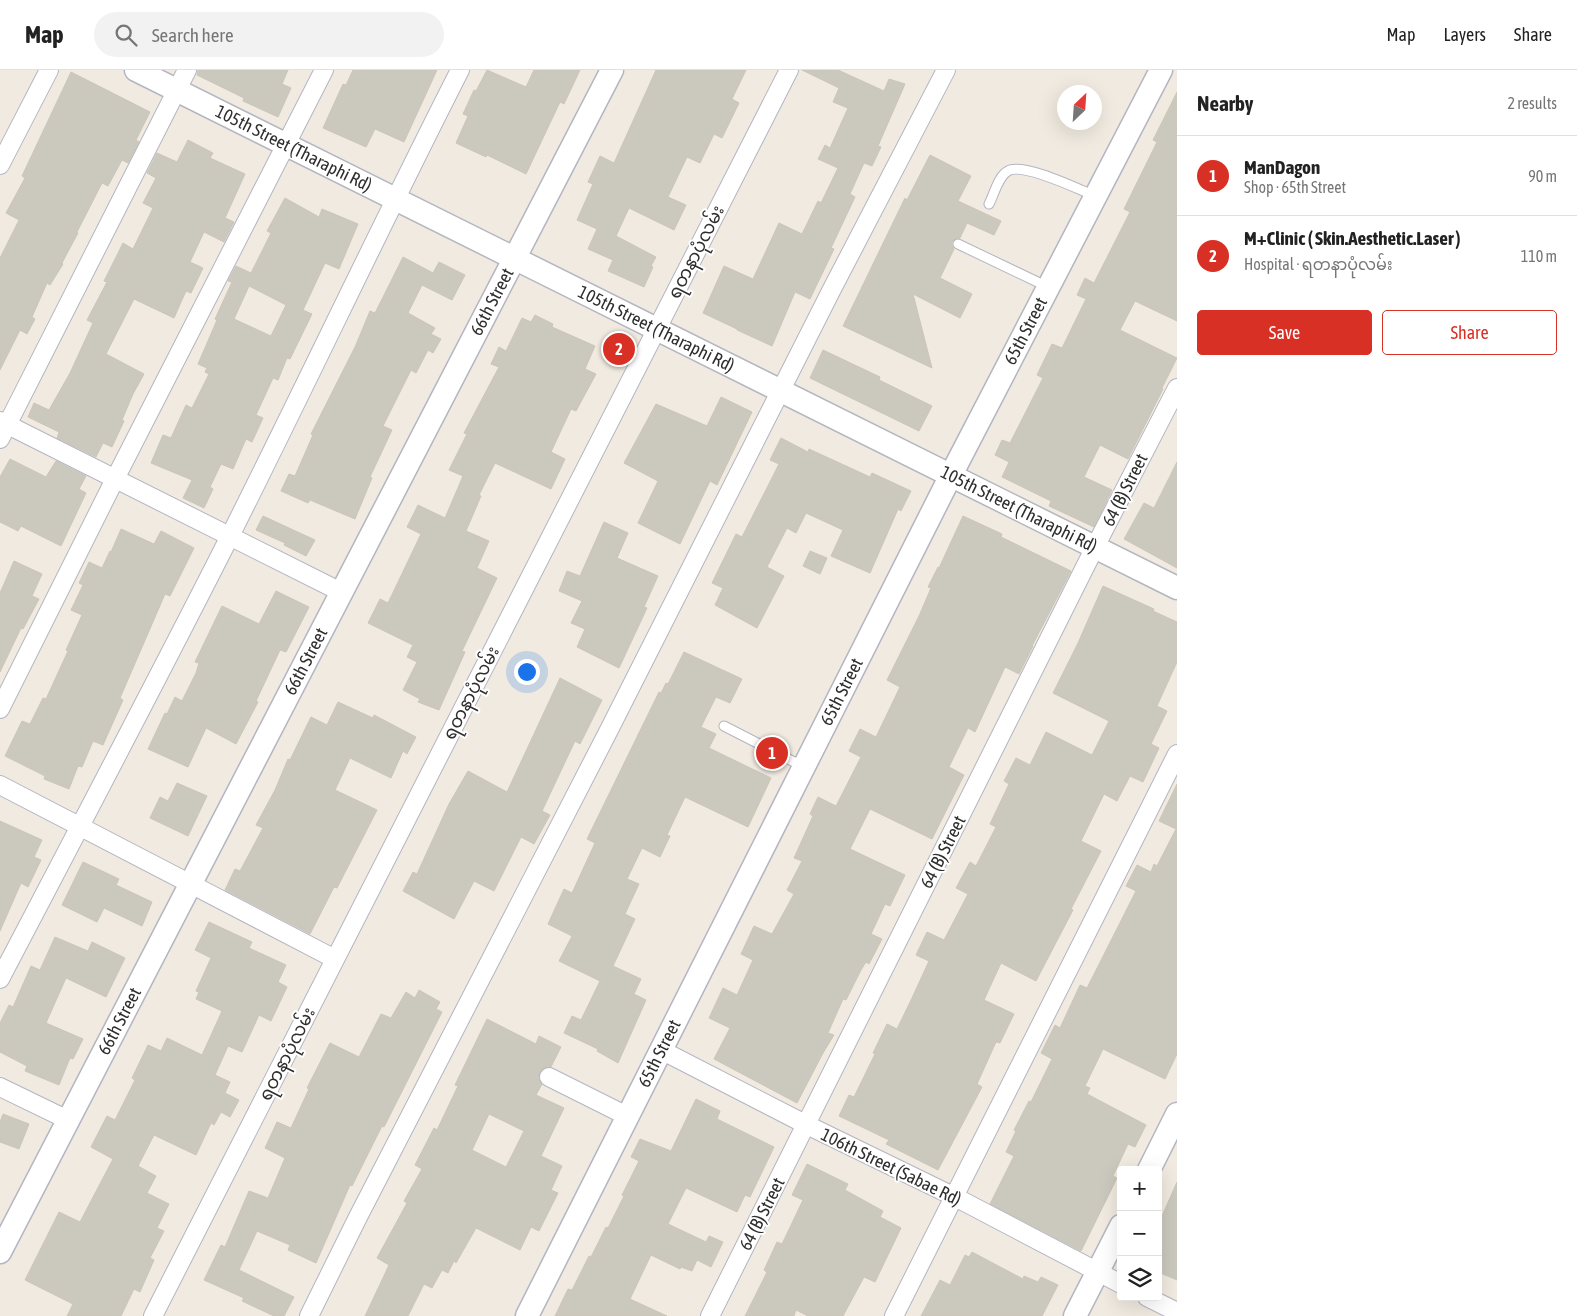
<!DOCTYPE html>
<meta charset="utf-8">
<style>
body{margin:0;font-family:"Asap Condensed","Noto Sans Myanmar",sans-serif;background:#f2f2f2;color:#222}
.controls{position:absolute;right:15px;bottom:15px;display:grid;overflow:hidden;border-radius:5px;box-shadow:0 5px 20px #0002}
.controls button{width:45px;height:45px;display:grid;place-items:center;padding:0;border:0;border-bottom:1px solid #e0e0e0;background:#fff;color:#222;font:25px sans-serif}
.compass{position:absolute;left:1057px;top:15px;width:45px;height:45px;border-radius:50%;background:#fff;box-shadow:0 5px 20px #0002;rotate:25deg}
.you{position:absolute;left:526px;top:601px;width:18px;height:18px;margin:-12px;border:4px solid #fff;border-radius:50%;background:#1a73e8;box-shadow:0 0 0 8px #1a73e833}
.badge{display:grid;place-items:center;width:32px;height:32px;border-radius:50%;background:#d93025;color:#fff;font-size:16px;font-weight:700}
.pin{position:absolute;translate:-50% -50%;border:2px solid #fff;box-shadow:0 1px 5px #0006}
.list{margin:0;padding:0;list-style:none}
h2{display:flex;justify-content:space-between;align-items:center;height:65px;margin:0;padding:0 20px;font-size:21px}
h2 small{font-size:16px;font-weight:400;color:#767676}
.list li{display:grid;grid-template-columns:32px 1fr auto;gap:15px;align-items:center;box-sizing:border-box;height:80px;padding:0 20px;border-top:1px solid #e0e0e0}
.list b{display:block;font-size:19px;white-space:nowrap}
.list p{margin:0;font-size:16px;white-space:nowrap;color:#767676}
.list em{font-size:16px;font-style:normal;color:#767676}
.actions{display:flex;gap:10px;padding:15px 20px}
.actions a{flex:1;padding:11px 0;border:1px solid #d93025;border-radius:5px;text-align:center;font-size:18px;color:#d93025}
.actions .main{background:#d93025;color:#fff}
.icon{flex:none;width:28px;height:28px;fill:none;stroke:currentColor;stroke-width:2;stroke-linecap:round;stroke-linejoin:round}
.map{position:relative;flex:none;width:1177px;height:1246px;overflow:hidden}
header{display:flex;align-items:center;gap:30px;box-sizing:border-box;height:70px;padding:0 25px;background:#fff;border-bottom:1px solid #e0e0e0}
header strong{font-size:24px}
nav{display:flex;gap:28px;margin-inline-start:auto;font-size:18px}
.search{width:350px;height:45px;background:#f2f2f2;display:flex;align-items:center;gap:12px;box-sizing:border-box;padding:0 18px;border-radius:28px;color:#767676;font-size:19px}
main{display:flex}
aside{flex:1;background:#fff}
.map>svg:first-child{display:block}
</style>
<header>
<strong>Map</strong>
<div class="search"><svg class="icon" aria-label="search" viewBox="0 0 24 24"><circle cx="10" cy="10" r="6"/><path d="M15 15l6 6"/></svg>Search here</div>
<nav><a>Map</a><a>Layers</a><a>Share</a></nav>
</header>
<main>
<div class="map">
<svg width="1177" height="1246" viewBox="0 0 1177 1246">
<rect width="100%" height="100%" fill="#f0eae0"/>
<path fill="#cbc8be" stroke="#ccc6b9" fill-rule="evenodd" d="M198,0H288L282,14L291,18L278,47L243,31L244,28L197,5Z
M353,0H437L404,72L375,59L366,77L323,58L343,14L346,15Z
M487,0L526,17L534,0H580L564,34L560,32L526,104L487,85L486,87L456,73L468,46L463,44L474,20L476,21Z
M656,0H746L732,29L739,33L722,68L714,64L700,93L687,87L668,127L686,135L674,160L629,138L616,166L656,187L651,196L653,197L644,217L608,201L613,190L588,179L597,159L577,150L593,114L588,112L600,86L614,93Z
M802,0H838L884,21L889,9L905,14L878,76L881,77L872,96L864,93L850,124L855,127L831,178L834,179L810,229L795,222L772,276L737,260V259L703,243L724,196L753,209L779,153L802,164L818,131L821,133L838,98L818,89L825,75L830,78L848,38L833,32L839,18Z
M71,2L150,42L136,70L139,72L128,93L122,90L108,116L102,113L77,162L78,163L62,193L63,194L50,215L47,213L32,247L35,249L27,264L20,260L0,300V188L19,150L6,143L25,108L22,106Z
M1177,22V251L1135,231L1120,260L1177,288L1162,318L1163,319L1128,389L1100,375L1084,407L1112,420L1094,457L1049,436L1051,431L1002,407L1009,392L995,385L1002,370L1010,373L1043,308L1037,305L1052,274L1062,278L1086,229L1077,225L1085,208L1094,213L1130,142L1124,139L1157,72L1153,70Z
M188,70L213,83L210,88L245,104L225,148L234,152L224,172L204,162L190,192L203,198L191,223L186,221L174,248L134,229L106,284L144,304L133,324L122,350L124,351L112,377L103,373L96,387L57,368L59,362L28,347L34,333L49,340L70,303L93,253L87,250L107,212L104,211L123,173L133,179L153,138L143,133L156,108L147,103L157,83L177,92Z
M930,85L971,106L958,131L1001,151L994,165L967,153L960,168L955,169L952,172V175L954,179L940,208L972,224L960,248L913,224L932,298L843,256L905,128L907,130Z
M285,128L319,147L322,139L358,154L339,199L325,193L303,240L312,244L290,289L287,288L278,310L273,308L256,345L263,348L252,372L246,369L233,399L221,394L210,417L213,419L204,438L183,428L192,410L151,393L163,365L171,368L186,335L192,338L209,304L205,302L207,298L198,294L217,250L215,249L232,212L228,211L236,196L251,203L271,163L267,161ZM249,216L286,235L271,266L234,249Z
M403,187L433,203L439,192L465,205L452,230L422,215L408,243L435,258L431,264L441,269L433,283L428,280L416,303L411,300L383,356L392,360L370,407L372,408L355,449L310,430L308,433L281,421L289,404L295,406L313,365L311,364L355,277L370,241L375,243Z
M535,245L553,254L552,257L595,276L585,299L596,304L576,341L571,339L551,382L565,389L551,419L495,393L479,425L481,426L466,461L489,471L477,498L497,508L462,581L465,582L439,640L418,632L420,629L403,620L417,592L407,587L413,575L368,553L380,529L388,533L421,464L407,457L418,435L445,448L463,406L449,400L467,364L464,363L499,297L491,294L499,277L506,281L522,248L531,252Z
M823,280L880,307L879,310L932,336L919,361L810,308Z
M721,327L752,342L717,415L710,411L680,474L638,453L658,411L624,393L656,334L707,356Z
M781,368L808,382L809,379L870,407L872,403L911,421L901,441L898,439L870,503L831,486L843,460L806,443L796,463L787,458L767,497L784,506L757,558L715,535L723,518L712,513L736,464L742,467L779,394L770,390Z
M10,389L46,407L56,391L86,406L79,419L86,423L61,476L21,456L18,461L0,452V407Z
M1177,392V498L1124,469L1144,433L1154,438Z
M263,446L315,470L306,486L284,475L285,473L256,460Z
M963,446L1002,464L1001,467L1071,501L1032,576H1033L1019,604L1005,597L975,662L968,658L949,697L964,705L932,769L870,739L850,779L905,805L890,836L885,834L871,864L882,869L869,894L866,892L861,900L846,930L843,929L828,963L834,965L823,983L797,1033L714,989L730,958L709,948L723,918L737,925L753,890L741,884L754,856L772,864L794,824L787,820L802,791L794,788L813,746L810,744L818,727L836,736L861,687L849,681L860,659L876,667L900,617L887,610L919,546L931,518L928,517L938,497L939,498Z
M604,452L628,463L617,488L658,506L644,537L647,538L619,598L577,577L585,559L571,553L582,531L559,521L567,501L580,506Z
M121,459L154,474L161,461L194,478L170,526L165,524L120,628L123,630L103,675L93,671L82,697L78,696L69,719L44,709L45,706L5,686L22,651L30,654L43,628L46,629L68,581L66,580L82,545L71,540L83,515L79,513L89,492L102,498L110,481L111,482Z
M810,481L827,488L820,504L803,496Z
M14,491L42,504L32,526L39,529L23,559L21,558L0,602V523Z
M1103,516L1154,539L1153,541L1177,552V592L1157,636L1167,641L1151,674L1159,678L1143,712L1130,706L1117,731L1104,724L1081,771L1101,781L1071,839L1073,840L1036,911L1001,893L984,930L1014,944L1000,973L996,972L977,1014L982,1017L938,1100L886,1074L889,1070L839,1046L849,1025L854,1027L875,984L873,983L887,954L897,959L912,928L929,891L916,885L927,862L944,870L968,824L956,818L970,792L976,796L996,757L990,754L1009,714L1004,711L1016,688L1030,695L1046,662L1092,685L1109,651L1053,623L1078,573Z
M276,521L309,537L286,582L280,580L256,631L258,632L236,674L206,658L188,697L148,679L165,643L167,644L175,627L182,631L196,603L199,593L195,592L222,536L259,554Z
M684,582L742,609L730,633L716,627L701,657L716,664L709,678L771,708L748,757L685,727L667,765L670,766L660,787L642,778L627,809L639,814L625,844L635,849L613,896L641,909L634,924L646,930L618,993L597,981L598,979L564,963L572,946L581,950L600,911L559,891L572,866L548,854L564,819L572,823L595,773L587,769L659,622L661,623L666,613L668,614Z
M560,608L602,630L580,674L575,671L542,741L550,745L534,774L521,767L494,821L474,811L454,849L403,821L413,802L417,804L449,734L468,701L507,722Z
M338,632L373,648L374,645L416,667L407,684L403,681L391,708L350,688L335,720L377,740L337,818L334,817L310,864L225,820L235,799L240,801L263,758L256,755L275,720L288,689L290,690L311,647L327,655Z
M177,713L207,726L188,766L150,748L160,727L168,731Z
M1177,714V984L1165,1009L1103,979L1085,1016L1090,1018L1087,1024L1146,1055L1135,1077L1128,1074L1113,1106L1117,1108L1081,1181L990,1134L1014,1086L1006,1082L1016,1061L1014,1060L1029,1031L1031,1032L1052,989L1041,983L1055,955L1060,958L1080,915L1087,918L1136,821L1126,816L1137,795L1151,802L1154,794L1157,796L1176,759L1159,751Z
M0,751L42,770L34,787L41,790L28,817L21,813L0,861Z
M83,792L119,809L116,815L152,832L142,856L104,838L97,852L62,835Z
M209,852L252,872L249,878L286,895L278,912L287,917L271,951L259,945L242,982L228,976L215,1005L230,1012L225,1023L239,1030L230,1047L221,1042L214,1055L211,1053L196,1085L154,1065L138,1096L156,1106L147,1123L169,1134L157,1158L164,1161L150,1188L154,1190L140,1222L134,1219L121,1246H67L73,1234L25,1210L59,1142L80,1152L113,1089L91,1077L107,1046L115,1050L135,1010L132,1008L148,975L161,981L167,968L202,985L222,941L196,929L199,922L196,921L211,888L195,880Z
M55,867L88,881L92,872L125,888L106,927L66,908L46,953L83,969L73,989L70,988L59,1015L25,1001L27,996L0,982V953L9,935L13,937L31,896L40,900Z
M419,920L440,932L436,939L442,942L384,1057L382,1056L352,1116L350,1115L316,1193L288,1180L290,1175L257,1161L239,1200L294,1227L284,1246H274L242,1231L244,1228L204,1210L221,1175L225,1177L249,1121L268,1128L285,1088L265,1078L277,1052L291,1058L309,1019L307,1018L330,973L359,987L381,944L391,948L406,922L415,928Z
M487,949L536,974L539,966L561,977L551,997L544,998L540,1002L538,1008L542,1014L536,1025L564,1038L541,1086L562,1096L551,1120L558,1123L539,1161L531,1157L520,1180L476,1158L456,1193L454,1191L448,1203L442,1200L432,1218L424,1214L408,1246H365L389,1195L377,1188L407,1133L404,1131L422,1099L415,1095L434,1058L437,1060L458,1016L455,1015ZM489,1044L524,1061L506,1097L472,1080Z
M696,1029L720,1041L717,1049L774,1077L750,1127L745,1125L737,1142L686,1118L668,1154L706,1172L709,1166L723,1172L711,1197L697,1190L692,1201L681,1197L680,1199L651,1185L630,1229L667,1246H555L568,1219L572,1220L589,1186L591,1187L606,1157L608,1158L624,1126L622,1125L639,1091L631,1087L640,1069L671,1081Z
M3,1044L29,1054L19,1079L0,1072V1052Z
M807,1094L848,1114L845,1120L883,1141L880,1147L901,1158L875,1212L864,1207L843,1246H808L796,1240L794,1246H745L767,1202L764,1200L777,1172L782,1174L803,1130L792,1125Z
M1177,1112V1210L1158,1202V1155Z
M972,1182L1023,1209L1024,1206L1038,1212L1041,1207L1058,1215L1042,1246H921L940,1210L950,1215L965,1185L969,1187Z"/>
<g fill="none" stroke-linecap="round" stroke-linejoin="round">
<defs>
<path id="service" d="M989,134C994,125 998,106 1008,101C1023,92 1078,119 1095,126
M958,174L1048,217
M724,656L804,697"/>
<path id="minor" d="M0,95L49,0
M0,351L341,522
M0,369L187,0
M0,639L115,409L324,0
M0,715L335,889
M0,909C77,762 154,616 229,468C307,313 381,155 460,0
M661,980L807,1055L955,1127L1121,1214
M549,1007L627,1046
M0,1017L68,1050
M1147,1227L1177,1242
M153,1246L789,0
M309,1246L357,1149L609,660L832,219L946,0
M710,1246L1095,477L1177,318
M894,1246L1177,684"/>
<g id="tertiary">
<path id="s1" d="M136,0L1177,518"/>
<path d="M1149,1100L1177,1044"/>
<path id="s2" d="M0,1182L612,0"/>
<path id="s3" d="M527,1246L951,405L1161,0"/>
<path d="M1075,1246L1121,1156"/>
</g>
</defs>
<use href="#service" stroke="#b4b5c2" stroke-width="11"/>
<use href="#minor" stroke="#b4b5c2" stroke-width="20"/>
<use href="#tertiary" stroke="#b4b5c2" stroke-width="25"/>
<use href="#service" stroke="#fff" stroke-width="9"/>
<use href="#minor" stroke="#fff" stroke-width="18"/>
<use href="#tertiary" stroke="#fff" stroke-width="22"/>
</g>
<g text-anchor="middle" stroke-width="4" stroke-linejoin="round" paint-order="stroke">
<g font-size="18" fill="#2e2e2e" stroke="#fff">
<text dy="6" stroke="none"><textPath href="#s1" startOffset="176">105th Street (Tharaphi Rd)</textPath></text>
<text transform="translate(696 182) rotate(-63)" y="6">ရတနာပုံလမ်း</text>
<text dy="6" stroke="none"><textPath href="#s2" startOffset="1070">66th Street</textPath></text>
<text dy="6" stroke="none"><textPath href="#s1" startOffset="581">105th Street (Tharaphi Rd)</textPath></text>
<text dy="6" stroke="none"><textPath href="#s3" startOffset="1104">65th Street</textPath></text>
<text transform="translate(1125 420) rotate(-63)" y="6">64 (B) Street</text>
<text dy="6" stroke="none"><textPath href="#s1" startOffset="986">105th Street (Tharaphi Rd)</textPath></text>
<text dy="6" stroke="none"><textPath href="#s2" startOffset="665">66th Street</textPath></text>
<text dy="6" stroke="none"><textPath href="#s3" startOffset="699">65th Street</textPath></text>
<text transform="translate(471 623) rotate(-63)" y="6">ရတနာပုံလမ်း</text>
<text transform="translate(943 782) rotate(-63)" y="6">64 (B) Street</text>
<text dy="6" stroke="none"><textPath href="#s2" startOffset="260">66th Street</textPath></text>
<text transform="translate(287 984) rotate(-63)" y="6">ရတနာပုံလမ်း</text>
<text dy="6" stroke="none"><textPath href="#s3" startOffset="294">65th Street</textPath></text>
<text transform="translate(891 1097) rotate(26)" y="6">106th Street (Sabae Rd)</text>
<text transform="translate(762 1144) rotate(-63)" y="6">64 (B) Street</text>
</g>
</g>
</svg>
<div class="controls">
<button>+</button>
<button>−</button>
<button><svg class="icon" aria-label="layers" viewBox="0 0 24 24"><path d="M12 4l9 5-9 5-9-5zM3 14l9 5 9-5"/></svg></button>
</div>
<svg class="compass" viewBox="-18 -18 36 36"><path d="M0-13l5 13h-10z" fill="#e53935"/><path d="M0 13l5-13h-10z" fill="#767676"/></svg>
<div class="you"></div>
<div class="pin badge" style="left:772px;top:683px">1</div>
<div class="pin badge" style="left:619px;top:279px">2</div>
</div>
<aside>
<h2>Nearby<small>2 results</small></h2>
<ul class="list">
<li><span class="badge">1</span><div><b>ManDagon</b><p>Shop · 65th Street</p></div><em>90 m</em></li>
<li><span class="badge">2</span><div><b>M+Clinic ( Skin.Aesthetic.Laser )</b><p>Hospital · ရတနာပုံလမ်း</p></div><em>110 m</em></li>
</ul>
<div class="actions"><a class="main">Save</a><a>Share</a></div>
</aside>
</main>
